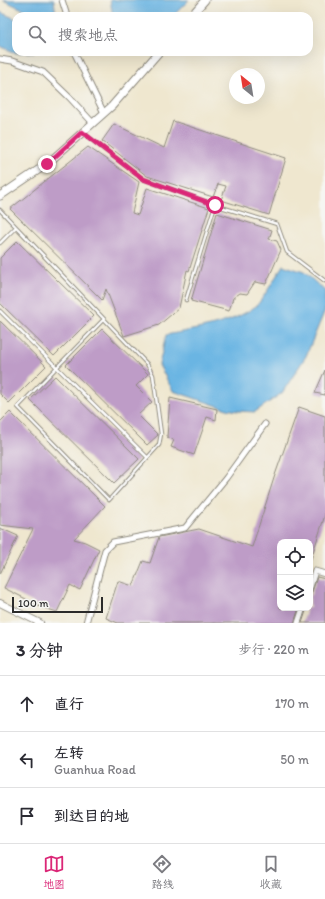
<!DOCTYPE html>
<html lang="zh">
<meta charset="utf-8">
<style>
body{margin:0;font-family:Itim,"LXGW WenKai TC",sans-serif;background:#f7f7f7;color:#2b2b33}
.controls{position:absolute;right:12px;bottom:12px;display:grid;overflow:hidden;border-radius:8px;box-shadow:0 4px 16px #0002}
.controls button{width:36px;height:36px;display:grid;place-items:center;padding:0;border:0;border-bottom:1px solid #e1e1e2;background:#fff;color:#2b2b33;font:20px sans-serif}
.compass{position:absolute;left:229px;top:68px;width:36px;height:36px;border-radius:50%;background:#fff;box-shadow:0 4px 16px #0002;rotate:330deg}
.scale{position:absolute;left:12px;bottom:10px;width:91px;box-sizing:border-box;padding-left:4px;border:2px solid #2b2b2b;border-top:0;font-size:11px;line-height:14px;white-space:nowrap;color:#2b2b2b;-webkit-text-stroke:3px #f6f6f2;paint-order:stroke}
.stop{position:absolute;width:12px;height:12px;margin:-9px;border:3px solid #db2777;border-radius:50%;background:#fff}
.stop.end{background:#db2777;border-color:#fff;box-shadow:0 1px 4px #0008}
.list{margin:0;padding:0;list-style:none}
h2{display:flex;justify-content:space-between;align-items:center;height:52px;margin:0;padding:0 16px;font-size:17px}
h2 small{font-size:13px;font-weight:400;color:#7c7c81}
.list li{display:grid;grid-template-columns:26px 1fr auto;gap:12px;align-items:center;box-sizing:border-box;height:56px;padding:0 16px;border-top:1px solid #e1e1e2}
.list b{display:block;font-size:15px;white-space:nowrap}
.list p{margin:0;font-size:13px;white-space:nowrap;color:#7c7c81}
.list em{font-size:13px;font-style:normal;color:#7c7c81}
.icon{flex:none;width:22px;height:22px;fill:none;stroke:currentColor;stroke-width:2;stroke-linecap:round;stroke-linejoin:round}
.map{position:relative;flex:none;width:325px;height:623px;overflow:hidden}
.search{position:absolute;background:#fff;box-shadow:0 4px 16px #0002;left:12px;right:12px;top:12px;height:44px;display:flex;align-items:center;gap:10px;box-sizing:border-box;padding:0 14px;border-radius:12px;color:#7c7c81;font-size:15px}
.sheet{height:220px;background:#fff}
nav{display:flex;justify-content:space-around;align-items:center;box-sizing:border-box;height:56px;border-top:1px solid #e1e1e2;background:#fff;font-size:11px;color:#7c7c81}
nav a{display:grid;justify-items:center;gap:2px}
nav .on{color:#db2777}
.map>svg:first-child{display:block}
</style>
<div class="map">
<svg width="325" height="623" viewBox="0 0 325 623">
<rect width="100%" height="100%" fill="#f6f6f2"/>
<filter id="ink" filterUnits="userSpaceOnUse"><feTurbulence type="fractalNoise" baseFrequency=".025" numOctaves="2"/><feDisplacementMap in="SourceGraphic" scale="8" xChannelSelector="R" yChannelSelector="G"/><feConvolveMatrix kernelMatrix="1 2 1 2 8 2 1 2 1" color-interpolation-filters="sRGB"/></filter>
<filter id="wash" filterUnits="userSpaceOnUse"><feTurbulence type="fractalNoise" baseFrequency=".012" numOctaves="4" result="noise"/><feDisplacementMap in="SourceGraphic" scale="16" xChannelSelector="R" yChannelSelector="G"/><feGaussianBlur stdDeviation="0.9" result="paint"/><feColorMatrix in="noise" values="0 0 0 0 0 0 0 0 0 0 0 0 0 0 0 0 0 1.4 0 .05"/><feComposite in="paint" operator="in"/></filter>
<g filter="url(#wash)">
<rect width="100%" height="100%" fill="#efe7cf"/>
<path fill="#6bb5e3" stroke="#4b7087" d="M3,0H54L56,16H41L25,10Z
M110,0H189L173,16H113Z
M0,12L16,19V52H34L16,53L0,46Z
M283,265L304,272L325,291V310L306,356L282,393L255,412L238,411L227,409L173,391L159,365L166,335C196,329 230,325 256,306C262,301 278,273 283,265Z"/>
<g id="blocks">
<path fill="#be9cc7" d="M173,121L286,158L269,215L221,200L226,186L218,184L213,197L147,176L102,141L114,124L164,148Z
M88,147L139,182L132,213L138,215L147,188L209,208L189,271L187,270L179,308L159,325L124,336L106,289L102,300L10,209Z
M217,213L272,230L269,239L277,241L281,250L266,284L255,282L247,294L240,293L233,298L229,311L191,301Z
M17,241L94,316L54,356L0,303V258Z
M0,321L46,366L9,403L0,394Z
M102,329L148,374L136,386L152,402L138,415L158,435L147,445L66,365Z
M325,370V395L315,393Z
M55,376L139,459L114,483L30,400Z
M170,398L217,409L216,420L207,417L194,455L171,447L174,440L167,437Z
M299,407L325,416V515L311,559H310V542H280V608H299L294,623H118L106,618L118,581L133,586L143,561L150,563L159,537L199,529L252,547L274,478Z
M10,412L105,506L74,539L85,542L99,549L80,590L70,585L57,612L35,605L36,604L4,588L33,529L0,525V422Z
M0,528L18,536L0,574Z
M317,577L325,579V623H302L307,608H310V598Z"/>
</g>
</g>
<g filter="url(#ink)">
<use href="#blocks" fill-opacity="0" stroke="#8d897d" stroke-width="1"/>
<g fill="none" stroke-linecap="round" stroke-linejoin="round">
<defs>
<path id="service" d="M83,133L143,179L221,207L277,224L287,252L325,281
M0,210L147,364L153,375L161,434L159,445L109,500L18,407L104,319
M0,243L16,227
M186,300L215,205
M0,311L147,457"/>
<path id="minor" d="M62,0L67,16
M74,52L104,113
M0,59L12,61L43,72L69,97L93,123
M310,587L315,571L325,574
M86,623L105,550L113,542L185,528L226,478L265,424
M298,623L303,608"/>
<path id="tertiary" d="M0,603L40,623"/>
<path id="secondary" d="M191,16L205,0
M0,196L47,164L112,106L159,52"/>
</defs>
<use href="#service" stroke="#8d897d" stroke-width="4.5"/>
<use href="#minor" stroke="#8d897d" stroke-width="7"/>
<use href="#tertiary" stroke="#8d897d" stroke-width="8"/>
<use href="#secondary" stroke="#8d897d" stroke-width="9"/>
<use href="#service" stroke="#fff" stroke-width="2.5"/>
<use href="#minor" stroke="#fff" stroke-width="5"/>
<use href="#tertiary" stroke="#fff" stroke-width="6"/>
<use href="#secondary" stroke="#fff" stroke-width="7"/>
</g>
</g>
<g fill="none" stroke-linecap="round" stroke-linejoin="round" filter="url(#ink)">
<path stroke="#db2777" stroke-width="5" d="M47,164L82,132L143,179L215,205"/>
</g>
</svg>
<div class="controls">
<button><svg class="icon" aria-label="locate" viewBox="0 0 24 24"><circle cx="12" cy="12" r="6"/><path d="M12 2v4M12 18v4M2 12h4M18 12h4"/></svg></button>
<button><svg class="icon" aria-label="layers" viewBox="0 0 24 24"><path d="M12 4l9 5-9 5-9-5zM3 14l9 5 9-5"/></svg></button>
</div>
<svg class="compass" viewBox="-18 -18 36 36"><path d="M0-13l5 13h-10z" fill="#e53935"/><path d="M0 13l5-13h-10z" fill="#7c7c81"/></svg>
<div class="scale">100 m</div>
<div class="stop" style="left:215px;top:205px"></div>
<div class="stop end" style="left:47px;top:164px"></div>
<div class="search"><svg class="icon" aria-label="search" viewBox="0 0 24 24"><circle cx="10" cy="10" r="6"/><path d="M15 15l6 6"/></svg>搜索地点</div>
</div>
<section class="sheet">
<h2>3 分钟<small>步行 · 220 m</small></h2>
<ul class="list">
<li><svg class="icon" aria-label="ahead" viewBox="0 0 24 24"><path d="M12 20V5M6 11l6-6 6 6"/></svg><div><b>直行</b></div><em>170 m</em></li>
<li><svg class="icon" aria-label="left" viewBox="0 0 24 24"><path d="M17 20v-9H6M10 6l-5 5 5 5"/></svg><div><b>左转</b><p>Guanhua Road</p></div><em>50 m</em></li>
<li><svg class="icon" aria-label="arrive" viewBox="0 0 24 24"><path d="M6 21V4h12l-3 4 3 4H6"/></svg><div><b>到达目的地</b></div></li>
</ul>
</section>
<nav>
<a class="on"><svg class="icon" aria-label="map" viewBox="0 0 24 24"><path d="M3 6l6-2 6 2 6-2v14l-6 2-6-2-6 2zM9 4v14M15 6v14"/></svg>地图</a>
<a><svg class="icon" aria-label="directions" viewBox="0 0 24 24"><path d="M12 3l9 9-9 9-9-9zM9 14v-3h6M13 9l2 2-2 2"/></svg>路线</a>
<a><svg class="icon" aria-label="saved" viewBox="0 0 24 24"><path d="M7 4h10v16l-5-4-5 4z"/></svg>收藏</a>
</nav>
